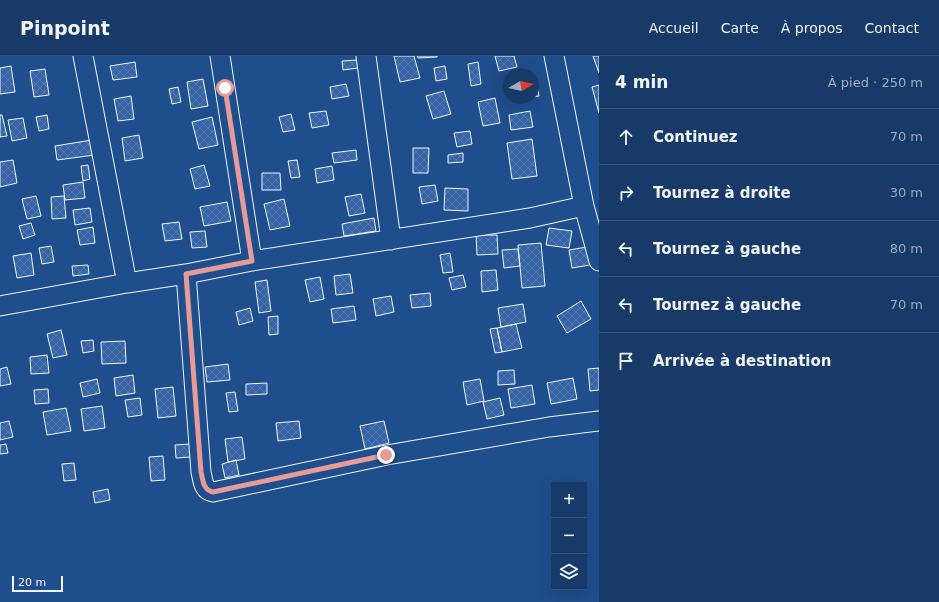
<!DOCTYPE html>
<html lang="fr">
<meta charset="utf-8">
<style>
body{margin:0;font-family:"DejaVu Sans",sans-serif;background:#20416f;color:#f1f3f6}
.controls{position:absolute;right:12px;bottom:12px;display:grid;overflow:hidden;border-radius:0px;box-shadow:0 4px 16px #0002}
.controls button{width:36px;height:36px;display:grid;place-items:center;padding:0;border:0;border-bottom:1px solid #36547d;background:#173a69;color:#f1f3f6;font:20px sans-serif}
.compass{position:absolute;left:503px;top:12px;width:36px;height:36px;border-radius:50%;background:#173a69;box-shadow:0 4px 16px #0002;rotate:81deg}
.scale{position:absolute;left:12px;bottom:10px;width:51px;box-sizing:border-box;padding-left:4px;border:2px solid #f2f6ff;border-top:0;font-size:11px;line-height:14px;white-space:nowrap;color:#f2f6ff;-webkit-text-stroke:3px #1f4e8c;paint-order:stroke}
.stop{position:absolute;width:12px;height:12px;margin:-9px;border:3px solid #e69b98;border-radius:50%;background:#fff}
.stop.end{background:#e69b98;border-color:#fff;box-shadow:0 1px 4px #0008}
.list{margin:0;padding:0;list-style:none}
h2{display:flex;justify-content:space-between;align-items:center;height:52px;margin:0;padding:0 16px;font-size:17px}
h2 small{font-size:13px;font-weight:400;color:#9eadc0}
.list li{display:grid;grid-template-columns:26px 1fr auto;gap:12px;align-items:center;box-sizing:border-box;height:56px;padding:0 16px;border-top:1px solid #36547d}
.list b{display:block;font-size:15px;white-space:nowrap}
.list em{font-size:13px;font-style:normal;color:#9eadc0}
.icon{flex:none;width:22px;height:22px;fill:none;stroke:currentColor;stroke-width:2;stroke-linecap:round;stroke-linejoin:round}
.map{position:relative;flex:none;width:599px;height:546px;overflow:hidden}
header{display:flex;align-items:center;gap:24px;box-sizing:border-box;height:56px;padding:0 20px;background:#173a69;border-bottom:1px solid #36547d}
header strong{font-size:19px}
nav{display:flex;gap:22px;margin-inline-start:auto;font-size:14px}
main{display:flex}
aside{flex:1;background:#173a69}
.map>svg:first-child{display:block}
</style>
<header>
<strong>Pinpoint</strong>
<nav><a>Accueil</a><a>Carte</a><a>À propos</a><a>Contact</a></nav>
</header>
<main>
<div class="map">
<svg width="599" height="546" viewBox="0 0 599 546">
<defs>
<pattern id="building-cross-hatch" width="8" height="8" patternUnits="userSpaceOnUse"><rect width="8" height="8" fill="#3563a3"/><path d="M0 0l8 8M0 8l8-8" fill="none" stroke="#537ab1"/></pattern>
</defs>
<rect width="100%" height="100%" fill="#1f4e8c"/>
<path fill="url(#building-cross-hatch)" stroke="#f2f6ff" d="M394,0H414L420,22L400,26Z
M417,0H437V1L418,2Z
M495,0H514L517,11L499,15Z
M593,0H599V17Z
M357,4L358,12L343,14L342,5Z
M135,6L137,21L113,24L110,10Z
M478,6L481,28L471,30L468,8Z
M11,10L15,36L0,38V12Z
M445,10L447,23L436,25L434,12Z
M45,13L49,39L34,41L30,15Z
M203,23L208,50L191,53L187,26Z
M536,25L539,40L533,41V26Z
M346,28L349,40L332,43L330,31Z
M599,29V57L592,31Z
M178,31L181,46L172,48L169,33Z
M444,35L451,58L433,63L426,40Z
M131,40L134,63L118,65L114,43Z
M495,42L500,67L483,70L478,46Z
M326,55L329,69L312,72L309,57Z
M530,55L533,71L511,74L509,59Z
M291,58L295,74L283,76L279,61Z
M0,59H2L7,80L0,81Z
M47,59L49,73L39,75L36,61Z
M212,61L218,89L199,93L192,66Z
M23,62L27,82L12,85L8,64Z
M470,75L472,88L457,91L454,77Z
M139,79L143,102L125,105L122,82Z
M532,83L537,120L512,123L507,87Z
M92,84L95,99L57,104L55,90Z
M413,92H429L428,117H413Z
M356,94L357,104L334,107L332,97Z
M463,97V106L448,107V99Z
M13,104L17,127L0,131V106Z
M297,104L300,121L291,122L288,105Z
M88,109L90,123L83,125L81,110Z
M204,109L210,130L195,133L190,113Z
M332,110L334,124L317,127L315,113Z
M262,117H280L281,134H262Z
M83,126L85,142L65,144L63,129Z
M435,129L438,145L422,148L419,131Z
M445,132L468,133V155L444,154Z
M361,138L365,157L349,160L345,141Z
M36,140L41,160L27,163L22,143Z
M64,140L66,162L52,163L51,141Z
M284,143L290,170L270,174L264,148Z
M227,146L231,165L204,170L200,151Z
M90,152L92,166L75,169L73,154Z
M374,162L376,175L344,180L342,168Z
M179,166L182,183L165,185L162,168Z
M31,167L35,179L23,183L19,170Z
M93,171L95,187L80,189L77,174Z
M549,172L572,175L569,192L546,189Z
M205,175L207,191L192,192L190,176Z
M476,179H497L498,198L477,199Z
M541,187L545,230L522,232L518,189Z
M51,190L54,206L42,208L39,192Z
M587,191L590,209L572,212L569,194Z
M518,193L520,210L504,212L502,194Z
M31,197L34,219L17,222L13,200Z
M450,197L453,216L443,217L440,199Z
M88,209L89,218L73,220L72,210Z
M496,214L498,234L482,236L481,215Z
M350,218L353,237L336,239L334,220Z
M463,219L466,231L452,234L449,222Z
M320,221L324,243L310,246L305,224Z
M267,224L271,255L259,257L255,226Z
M430,237L431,250L412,252L410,239Z
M391,240L394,256L376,260L373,243Z
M581,245L591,263L567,277L557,260Z
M523,248L526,266L501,271L498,252Z
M354,250L356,264L333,267L331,253Z
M250,252L253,265L239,269L236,256Z
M278,260V278L269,279L268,261Z
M516,268L522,292L502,296L497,272Z
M497,272L502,296L495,297L490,273Z
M61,274L67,299L53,302L47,278Z
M93,284L94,295L83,297L81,285Z
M125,285L126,307L102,308L101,286Z
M47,299L49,317L31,318L30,301Z
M228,308L230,324L207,326L205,311Z
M7,311L11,328L0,330V313Z
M599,312V334L590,335L588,313Z
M514,314L515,328L498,329V315Z
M133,319L135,337L116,340L114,322Z
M573,322L577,343L551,348L547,327Z
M97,323L100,337L83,341L80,327Z
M480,323L484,345L467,349L463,326Z
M267,327V338L246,339V328Z
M532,329L535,348L511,352L508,333Z
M173,331L176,360L158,362L155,333Z
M48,333L49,347L35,348L34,334Z
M235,336L238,355L229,356L226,337Z
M140,342L142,359L128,361L125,344Z
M500,342L504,359L487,363L483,346Z
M102,350L105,372L84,375L81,353Z
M66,352L71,375L47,379L43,356Z
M9,365L13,381L0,384V367Z
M299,365L301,382L278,385L276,367Z
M384,365L389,387L365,393L360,370Z
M242,381L245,403L228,406L225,383Z
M6,388L8,397L0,398V389Z
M190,388L191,401L176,402L175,389Z
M163,400L165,424L151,425L149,401Z
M236,404L239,419L225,422L222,408Z
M74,407L76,424L64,425L62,408Z
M108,433L110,444L95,447L93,436Z"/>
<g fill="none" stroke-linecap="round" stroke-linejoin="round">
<defs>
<path id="minor" d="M83,0L127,227
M220,0L252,205
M366,0L391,184
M554,0L584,150L599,205
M186,218L201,416C203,424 203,435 213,436L387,399L549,371L599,365
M0,250L127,227L186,218L252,205L530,162L584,150"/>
</defs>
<use href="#minor" stroke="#f2f6ff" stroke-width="21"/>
<use href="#minor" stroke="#1f4e8c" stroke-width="19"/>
</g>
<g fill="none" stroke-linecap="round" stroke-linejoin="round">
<path stroke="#e69b98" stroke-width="5" d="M225,32L252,205L186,218L201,416C203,424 203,434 213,436L386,399"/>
</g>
</svg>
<div class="controls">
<button>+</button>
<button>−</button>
<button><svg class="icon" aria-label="layers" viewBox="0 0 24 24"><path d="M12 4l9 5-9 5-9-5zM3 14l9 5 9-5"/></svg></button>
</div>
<svg class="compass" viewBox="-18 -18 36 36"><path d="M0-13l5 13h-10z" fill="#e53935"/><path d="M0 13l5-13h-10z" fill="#9eadc0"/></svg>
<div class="scale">20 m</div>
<div class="stop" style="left:225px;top:32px"></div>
<div class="stop end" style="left:386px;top:399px"></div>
</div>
<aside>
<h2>4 min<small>À pied · 250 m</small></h2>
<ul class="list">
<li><svg class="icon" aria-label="ahead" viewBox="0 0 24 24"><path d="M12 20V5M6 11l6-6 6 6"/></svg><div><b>Continuez</b></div><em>70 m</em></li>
<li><svg class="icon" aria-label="right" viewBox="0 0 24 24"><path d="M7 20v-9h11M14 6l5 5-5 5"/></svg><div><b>Tournez à droite</b></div><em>30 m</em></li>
<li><svg class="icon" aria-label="left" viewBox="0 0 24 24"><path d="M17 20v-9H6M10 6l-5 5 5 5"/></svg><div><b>Tournez à gauche</b></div><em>80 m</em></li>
<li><svg class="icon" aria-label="left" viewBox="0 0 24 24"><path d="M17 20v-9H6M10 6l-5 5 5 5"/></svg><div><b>Tournez à gauche</b></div><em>70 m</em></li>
<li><svg class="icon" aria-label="arrive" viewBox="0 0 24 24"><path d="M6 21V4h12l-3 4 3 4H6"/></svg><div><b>Arrivée à destination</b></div></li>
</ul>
</aside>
</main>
